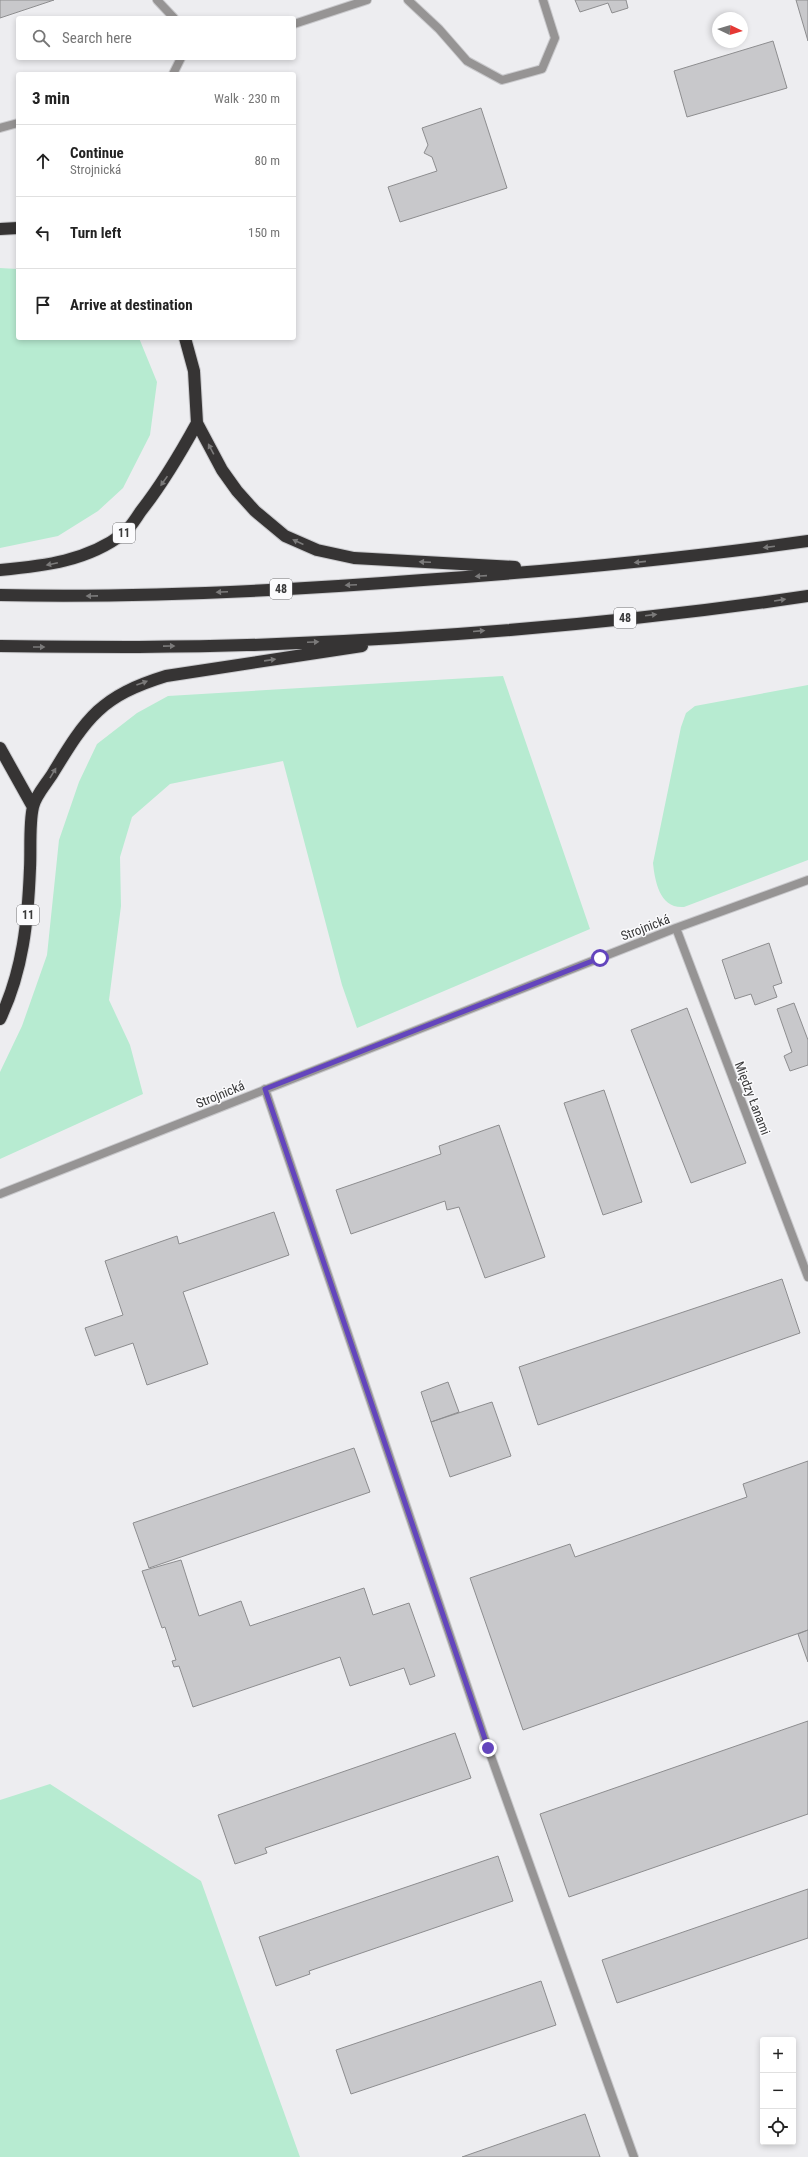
<!DOCTYPE html>
<meta charset="utf-8">
<style>
body{margin:0;font-family:"Roboto Condensed",sans-serif;background:#f6f6f6;color:#222}
.controls{position:absolute;right:12px;bottom:12px;display:grid;overflow:hidden;border-radius:4px;box-shadow:0 2px 6px #0003}
.controls button{width:36px;height:36px;display:grid;place-items:center;padding:0;border:0;border-bottom:1px solid #e0e0e0;background:#fff;color:#222;font:20px sans-serif}
.compass{position:absolute;left:712px;top:12px;width:36px;height:36px;border-radius:50%;background:#fff;box-shadow:0 2px 6px #0003;rotate:94deg}
.stop{position:absolute;width:12px;height:12px;margin:-9px;border:3px solid #6345bd;border-radius:50%;background:#fff}
.stop.end{background:#6345bd;border-color:#fff;box-shadow:0 1px 4px #0008}
.list{margin:0;padding:0;list-style:none}
h2{display:flex;justify-content:space-between;align-items:center;height:52px;margin:0;padding:0 16px;font-size:17px}
h2 small{font-size:13px;font-weight:400;color:#767676}
.list li{display:grid;grid-template-columns:26px 1fr auto;gap:12px;align-items:center;box-sizing:border-box;height:72px;padding:0 16px;border-top:1px solid #e0e0e0}
.list b{display:block;font-size:15px;white-space:nowrap}
.list p{margin:0;font-size:13px;white-space:nowrap;color:#767676}
.list em{font-size:13px;font-style:normal;color:#767676}
.icon{flex:none;width:22px;height:22px;fill:none;stroke:currentColor;stroke-width:2;stroke-linecap:round;stroke-linejoin:round}
.map{position:relative;flex:none;width:808px;height:2157px;overflow:hidden}
.search{position:absolute;background:#fff;box-shadow:0 2px 6px #0003;left:16px;top:16px;width:280px;height:44px;display:flex;align-items:center;gap:10px;box-sizing:border-box;padding:0 14px;border-radius:4px;color:#767676;font-size:15px}
.panel{position:absolute;background:#fff;box-shadow:0 2px 6px #0003;left:16px;top:72px;width:280px;height:268px;border-radius:4px}
.map>svg:first-child{display:block}
</style>
<div class="map">
<svg width="808" height="2157" viewBox="0 0 808 2157">
<rect width="100%" height="100%" fill="#ededf0"/>
<path fill="#b7ebd1" d="M0,268L18,269V338H139L157,382L150,435L123,488L98,511L58,536L0,548Z
M503,676L590,929L357,1028L342,985L283,761L170,784L132,817L120,857L121,906L109,1000L130,1045L143,1094L0,1159V1072L22,1026L47,955L59,840L79,782L97,744L137,713L168,696Z
M808,685V860L684,907C660,909 655,882 653,863L681,727L686,713L695,706Z
M50,1784L201,1881L300,2157H0V1800Z"/>
<path fill="#c8c8cb" stroke="#8d8d8f" d="M0,0H54L0,18Z
M575,0H626L628,8L612,13L608,3L580,12Z
M796,0H808V41Z
M773,41L787,88L687,117L674,71Z
M481,108L507,188L400,222L388,187L437,171L432,157L424,153L428,145L422,128Z
M769,943L782,983L773,986L777,997L755,1005L751,994L735,999L722,960Z
M794,1003L808,1040V1065L790,1071L784,1056L792,1052L777,1009Z
M687,1008L746,1163L691,1183L631,1030Z
M604,1090L642,1202L603,1215L564,1103Z
M499,1125L545,1257L485,1278L459,1207L447,1210L445,1201L351,1234L336,1190L441,1154L439,1146Z
M274,1212L289,1255L183,1292L208,1364L147,1385L133,1343L95,1356L85,1328L123,1315L105,1261L177,1236L179,1244Z
M782,1279L800,1333L538,1425L519,1367Z
M448,1382L459,1412L431,1422L421,1392Z
M492,1402L511,1456L450,1477L431,1422Z
M354,1448L370,1492L149,1568L133,1523Z
M808,1461V1630L523,1730L470,1578L570,1544L575,1557L747,1497L743,1484Z
M181,1560L199,1616L241,1601L250,1626L364,1588L373,1615L409,1603L435,1676L410,1685L404,1668L350,1686L340,1657L193,1707L179,1666L174,1667L172,1661L176,1660L165,1627L162,1628L142,1571Z
M808,1630V1662L798,1634Z
M808,1721V1814L569,1897L540,1814Z
M455,1733L471,1778L265,1848L267,1853L235,1864L218,1815Z
M498,1856L513,1901L309,1971L310,1974L276,1986L259,1937Z
M808,1889V1938L617,2003L602,1960Z
M541,1981L556,2025L351,2094L336,2050Z
M585,2114L600,2157H462Z"/>
<g fill="none" stroke-linecap="round" stroke-linejoin="round">
<defs>
<path id="lane" d="M157,0L174,18
M408,0L439,29L467,61L502,80L542,69L555,38L543,0
M294,24L367,0
M173,74L181,58
M0,128L18,123
M265,1089L488,1748L634,2157"/>
<path id="street" d="M676,928L808,1277
M0,1194L676,928L808,880"/>
<path id="highway" d="M0,229L18,228
M185,338L194,371L197,423L222,470L237,491L255,511L285,536L317,550L354,558L515,567
M0,570C44,566 88,561 124,533C131,527 136,518 141,511C163,483 180,454 197,423
M0,595C141,598 282,591 423,580C552,571 680,559 808,541
M0,646C92,647 185,648 277,644C454,637 633,622 808,596
M0,748L33,807
M0,1019C23,971 28,920 30,868C31,851 29,823 33,807C35,796 47,783 53,773C87,717 101,696 166,676L362,646"/>
</defs>
<use href="#lane" stroke="#c9c9cc" stroke-width="10"/>
<use href="#street" stroke="#c9c9cc" stroke-width="10"/>
<use href="#highway" stroke="#c9c9cc" stroke-width="14"/>
<use href="#lane" stroke="#969494" stroke-width="8"/>
<use href="#street" stroke="#969494" stroke-width="8"/>
<use href="#highway" stroke="#363434" stroke-width="12"/>
</g>
<defs><path id="oneway-solid" d="M-6-.8H1V-3.2L6.5 0L1 3.2V.8H-6Z"/></defs>
<g fill="#7b7a7a">
<use href="#oneway-solid" transform="translate(211 449) rotate(-118)"/>
<use href="#oneway-solid" transform="translate(164 481) rotate(125)"/>
<use href="#oneway-solid" transform="translate(298 542) rotate(-155)"/>
<use href="#oneway-solid" transform="translate(769 547) rotate(173)"/>
<use href="#oneway-solid" transform="translate(425 562) rotate(-177)"/>
<use href="#oneway-solid" transform="translate(640 562) rotate(174)"/>
<use href="#oneway-solid" transform="translate(52 564) rotate(168)"/>
<use href="#oneway-solid" transform="translate(481 576) rotate(176)"/>
<use href="#oneway-solid" transform="translate(351 585) rotate(177)"/>
<use href="#oneway-solid" transform="translate(222 592) rotate(177)"/>
<use href="#oneway-solid" transform="translate(92 596) rotate(179)"/>
<use href="#oneway-solid" transform="translate(780 600) rotate(-9)"/>
<use href="#oneway-solid" transform="translate(651 615) rotate(-7)"/>
<use href="#oneway-solid" transform="translate(479 631) rotate(-5)"/>
<use href="#oneway-solid" transform="translate(313 642) rotate(-3)"/>
<use href="#oneway-solid" transform="translate(169 646) rotate(-1)"/>
<use href="#oneway-solid" transform="translate(39 647)"/>
<use href="#oneway-solid" transform="translate(270 660) rotate(-8)"/>
<use href="#oneway-solid" transform="translate(142 683) rotate(-20)"/>
<use href="#oneway-solid" transform="translate(53 773) rotate(-59)"/>
</g>
<g fill="none" stroke-linecap="round" stroke-linejoin="round">
<path stroke="#6345bd" stroke-width="5" d="M488,1748L265,1089L600,958"/>
</g>
<g text-anchor="middle" stroke-width="3" stroke-linejoin="round" paint-order="stroke">
<g fill="#fbfbfd" stroke="#737374" stroke-width="1">
<rect x="113" y="523" width="22" height="20" rx="3"/>
<rect x="270" y="579" width="22" height="20" rx="3"/>
<rect x="614" y="608" width="22" height="20" rx="3"/>
<rect x="17" y="905" width="22" height="20" rx="3"/>
</g>
<g font-size="12" font-weight="bold" fill="#39393a">
<text x="124" y="537">11</text>
<text x="281" y="593">48</text>
<text x="625" y="622">48</text>
<text x="28" y="919">11</text>
</g>
<g font-size="13" fill="#39393a" stroke="#fbfbfd">
<text transform="translate(645 927) rotate(-21)" y="5">Strojnická</text>
<text transform="translate(220 1094) rotate(-22)" y="5">Strojnická</text>
<text transform="translate(753 1098) rotate(69)" y="5">Między Łanami</text>
</g>
</g>
</svg>
<div class="controls">
<button>+</button>
<button>−</button>
<button><svg class="icon" aria-label="locate" viewBox="0 0 24 24"><circle cx="12" cy="12" r="6"/><path d="M12 2v4M12 18v4M2 12h4M18 12h4"/></svg></button>
</div>
<svg class="compass" viewBox="-18 -18 36 36"><path d="M0-13l5 13h-10z" fill="#e53935"/><path d="M0 13l5-13h-10z" fill="#767676"/></svg>
<div class="stop" style="left:600px;top:958px"></div>
<div class="stop end" style="left:488px;top:1748px"></div>
<div class="search"><svg class="icon" aria-label="search" viewBox="0 0 24 24"><circle cx="10" cy="10" r="6"/><path d="M15 15l6 6"/></svg>Search here</div>
<section class="panel">
<h2>3 min<small>Walk · 230 m</small></h2>
<ul class="list">
<li><svg class="icon" aria-label="ahead" viewBox="0 0 24 24"><path d="M12 20V5M6 11l6-6 6 6"/></svg><div><b>Continue</b><p>Strojnická</p></div><em>80 m</em></li>
<li><svg class="icon" aria-label="left" viewBox="0 0 24 24"><path d="M17 20v-9H6M10 6l-5 5 5 5"/></svg><div><b>Turn left</b></div><em>150 m</em></li>
<li><svg class="icon" aria-label="arrive" viewBox="0 0 24 24"><path d="M6 21V4h12l-3 4 3 4H6"/></svg><div><b>Arrive at destination</b></div></li>
</ul>
</section>
</div>
